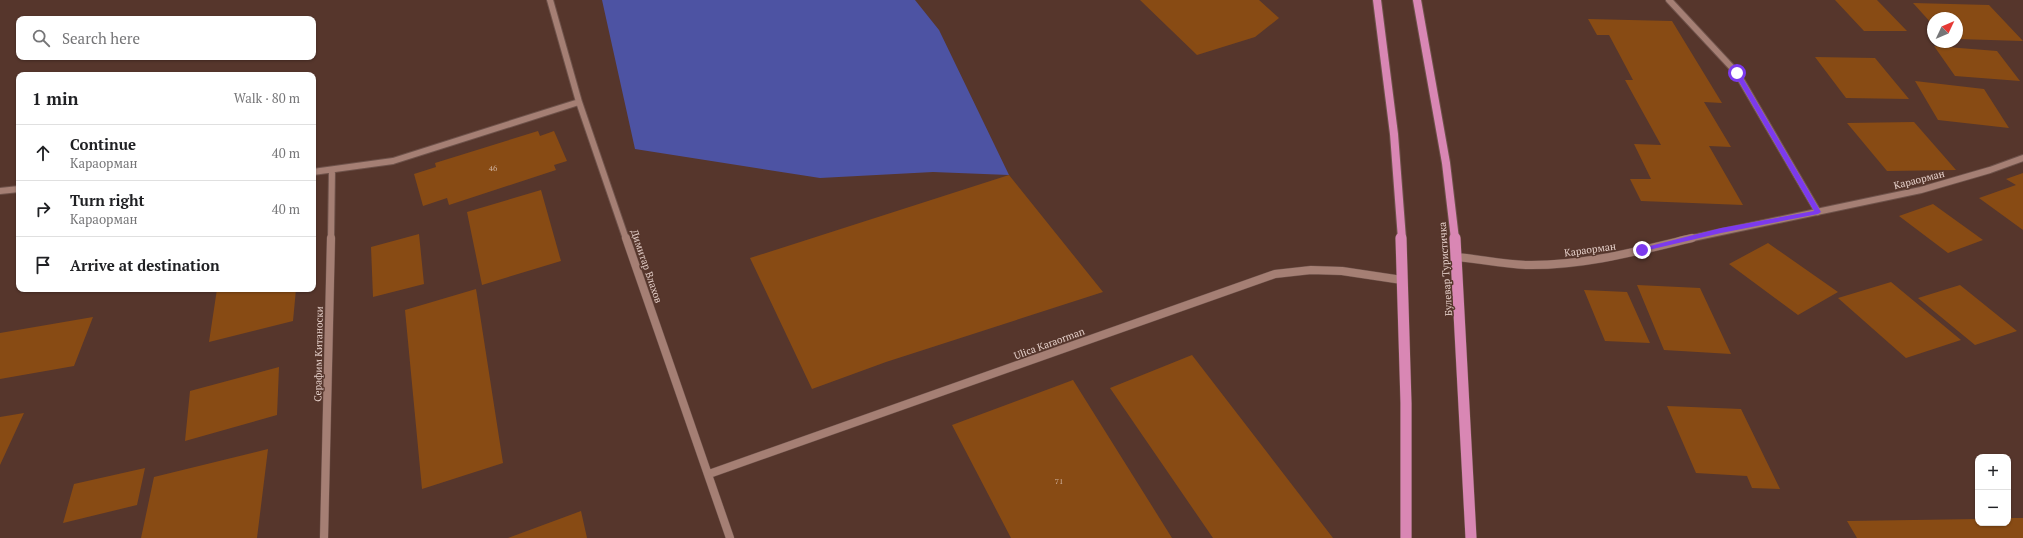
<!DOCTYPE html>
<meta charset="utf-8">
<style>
body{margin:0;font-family:"PT Serif",serif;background:#f2f2f2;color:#202124}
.controls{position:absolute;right:12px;bottom:12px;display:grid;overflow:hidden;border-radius:8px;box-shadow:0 1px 3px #0004}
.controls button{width:36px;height:36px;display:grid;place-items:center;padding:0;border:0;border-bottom:1px solid #e0e0e0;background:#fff;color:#202124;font:20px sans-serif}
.compass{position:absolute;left:1927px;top:12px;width:36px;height:36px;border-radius:50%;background:#fff;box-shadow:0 1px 3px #0004;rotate:46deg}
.stop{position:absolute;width:12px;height:12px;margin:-9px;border:3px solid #7c3aed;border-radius:50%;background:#fff}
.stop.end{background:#7c3aed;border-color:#fff;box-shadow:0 1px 4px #0008}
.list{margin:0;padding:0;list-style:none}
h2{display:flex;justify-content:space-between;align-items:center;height:52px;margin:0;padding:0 16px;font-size:17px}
h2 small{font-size:13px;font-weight:400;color:#757577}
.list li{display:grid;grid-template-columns:26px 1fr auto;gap:12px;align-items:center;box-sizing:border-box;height:56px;padding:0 16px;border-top:1px solid #e0e0e0}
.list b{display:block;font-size:15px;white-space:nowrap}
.list p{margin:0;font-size:13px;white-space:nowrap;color:#757577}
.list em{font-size:13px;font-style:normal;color:#757577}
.icon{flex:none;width:22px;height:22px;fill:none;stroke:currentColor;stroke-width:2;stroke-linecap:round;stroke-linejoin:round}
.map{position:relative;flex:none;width:2023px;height:538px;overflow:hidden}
.search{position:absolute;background:#fff;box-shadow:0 1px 3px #0004;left:16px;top:16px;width:300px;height:44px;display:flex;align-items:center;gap:10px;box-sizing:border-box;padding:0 14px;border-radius:8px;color:#757577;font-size:15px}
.panel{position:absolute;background:#fff;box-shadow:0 1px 3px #0004;left:16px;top:72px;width:300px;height:220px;border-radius:8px}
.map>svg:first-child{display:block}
</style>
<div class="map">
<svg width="2023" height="538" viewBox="0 0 2023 538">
<rect width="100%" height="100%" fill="#56362c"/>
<path fill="#4d53a3" d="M602,0H915L939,30L1009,175L933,172L820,178L635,149Z"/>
<path fill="#884b14" d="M1140,0H1259L1279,18L1255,37L1197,55Z
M1835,0H1877L1907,31H1864Z
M1913,3L1989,5L2023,41L1957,39V18H1933V25Z
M1588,19L1672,21L1722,103L1704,102L1731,147L1709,146L1743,205L1641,201L1630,179H1651L1634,144L1661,145L1625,80H1633L1609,35H1597Z
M1934,46L1997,51L2020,81L1955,76Z
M1815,57L1875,58L1909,99L1846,98Z
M1915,81L1984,89L2009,128L1938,120Z
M1914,122L1956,170L1887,171L1847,123Z
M538,131L540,136L554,131L567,161L554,165L556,170L449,205L447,198L423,206L414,174L436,167L435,163Z
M2023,173V230L1979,198L2016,185L2006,179Z
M1009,175L1103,292L886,362L812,389L750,258Z
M541,190L561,261L482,285L467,212Z
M1933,204L1983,240L1948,253L1899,216Z
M419,234L424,284L373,297L371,247Z
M1768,243L1838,292L1798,315L1729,264Z
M1891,282L1961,340L1906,358L1838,298Z
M1637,285L1700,288L1731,354L1664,350Z
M1960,285L2017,331L1975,345L1918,298Z
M217,289H296L293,321L209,342Z
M476,289L503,463L422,489L405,310Z
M1584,290L1627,292L1650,343L1605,341Z
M93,317L74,366L0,379V333Z
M1192,355L1333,538H1213L1110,388Z
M279,367L277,415L185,441L190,391Z
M1073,380L1172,538H1011L952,425Z
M1667,406L1741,409L1780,489L1752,488L1747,476L1696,473Z
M24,413L0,465V417Z
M268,449L257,538H141L154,477Z
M145,468L137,505L63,523L74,484Z
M581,511L587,538H508Z
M2008,518H2023V538H1857L1847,521L1978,519V523H2008Z"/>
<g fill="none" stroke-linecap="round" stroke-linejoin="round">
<defs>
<path id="minor-far1" d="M550,0L579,102L626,239
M1669,0L1737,73L1818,212
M313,172L393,161L579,102
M0,191L19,189
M331,239L332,170
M1688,239L1921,190L1990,170L2023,158"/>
<path id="minor" d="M626,238L730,538
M1456,257C1479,259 1503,264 1526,265C1583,266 1638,251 1692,238
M709,474L1275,274L1311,270L1342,271L1402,280
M324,538L331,238"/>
<path id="major-far1" d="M1377,0L1394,134L1402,239
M1417,0L1446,163L1455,239"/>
<path id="major" d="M1401,238L1406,403V538
M1455,238L1471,538"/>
</defs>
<use href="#minor-far1" stroke="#6e524a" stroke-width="8"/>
<use href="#minor" stroke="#6e524a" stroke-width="9"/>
<use href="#major-far1" stroke="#6e524a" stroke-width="10"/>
<use href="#major" stroke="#6e524a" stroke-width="12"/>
<use href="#minor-far1" stroke="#a57f74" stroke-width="6"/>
<use href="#minor" stroke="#a57f74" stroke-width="8"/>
<use href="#major-far1" stroke="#d987b4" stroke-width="8"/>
<use href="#major" stroke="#d987b4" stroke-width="11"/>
</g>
<path fill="#7c3aed" d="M1737,71L1740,73L1821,212L1818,214L1721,233L1640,252V249L1642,248L1721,228L1814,211L1734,73Z"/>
<g text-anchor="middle" stroke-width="3" stroke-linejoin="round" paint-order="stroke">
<g font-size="8" fill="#ceb09d">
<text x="493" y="171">46</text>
<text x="1059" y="484">71</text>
</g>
<g font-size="10" fill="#e6d1cb" stroke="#56362c">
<text transform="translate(1919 179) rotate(-14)" y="4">Караорман</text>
<text transform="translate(1590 249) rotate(-8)" y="4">Караорман</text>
<text transform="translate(647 266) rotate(71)" y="4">Димитар Влахов</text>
<text transform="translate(1445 269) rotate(-94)" y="4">Булевар Туристичка</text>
<text transform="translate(1049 343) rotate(-20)" y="4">Ulica Karaorman</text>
<text transform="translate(318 354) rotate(-89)" y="4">Серафим Китаноски</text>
</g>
</g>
</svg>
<div class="controls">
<button>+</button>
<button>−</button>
</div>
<svg class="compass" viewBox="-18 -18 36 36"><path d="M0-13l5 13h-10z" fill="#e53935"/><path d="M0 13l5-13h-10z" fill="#757577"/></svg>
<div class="stop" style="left:1737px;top:73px"></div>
<div class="stop end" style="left:1642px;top:250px"></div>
<div class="search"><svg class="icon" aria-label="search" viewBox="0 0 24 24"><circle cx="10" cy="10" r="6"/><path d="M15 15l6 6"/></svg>Search here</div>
<section class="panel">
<h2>1 min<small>Walk · 80 m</small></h2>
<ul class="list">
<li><svg class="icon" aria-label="ahead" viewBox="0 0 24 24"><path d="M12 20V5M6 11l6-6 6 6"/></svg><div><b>Continue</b><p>Караорман</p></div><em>40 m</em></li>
<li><svg class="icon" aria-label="right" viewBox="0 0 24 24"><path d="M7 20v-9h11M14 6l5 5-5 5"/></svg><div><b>Turn right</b><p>Караорман</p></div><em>40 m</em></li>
<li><svg class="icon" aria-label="arrive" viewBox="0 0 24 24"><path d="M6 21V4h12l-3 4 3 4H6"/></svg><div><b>Arrive at destination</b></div></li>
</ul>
</section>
</div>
